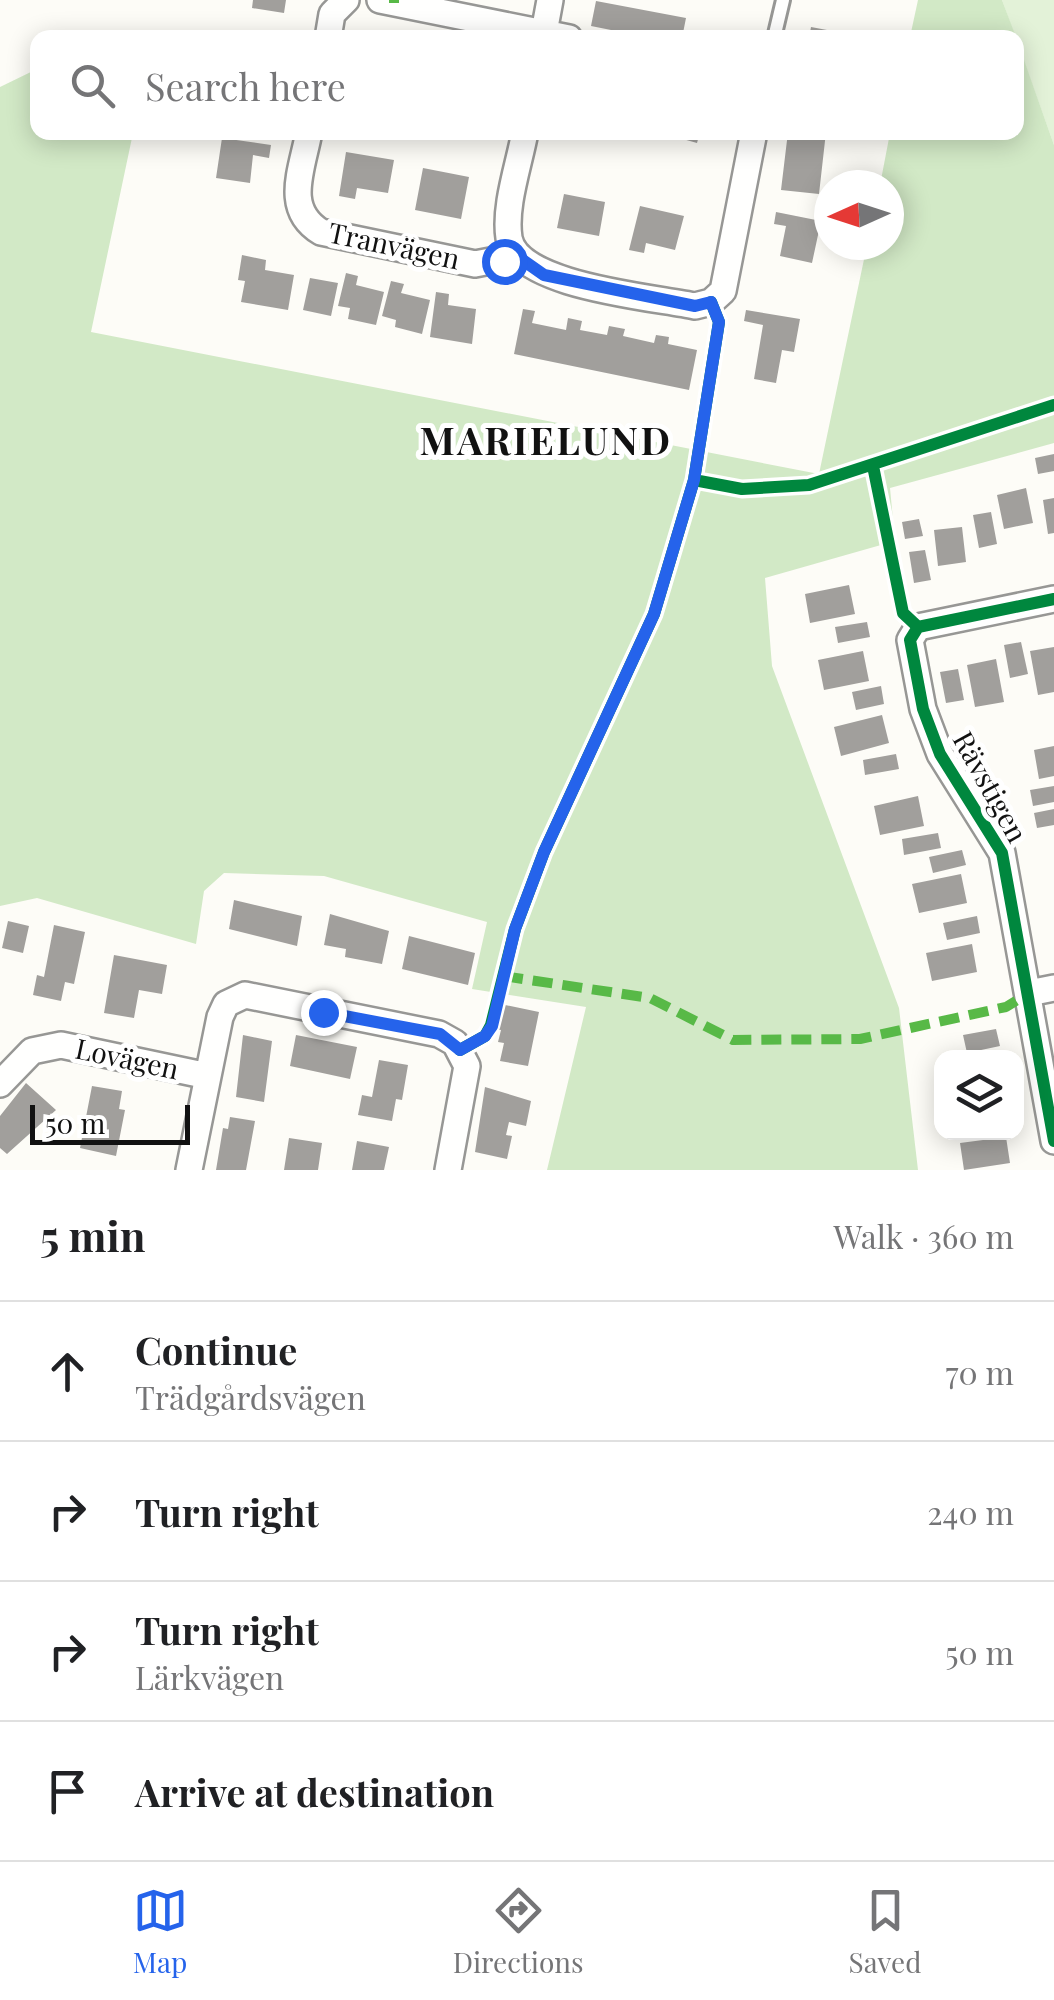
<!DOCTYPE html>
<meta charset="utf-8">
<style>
body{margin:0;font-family:"Playfair Display",serif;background:#f6f6f6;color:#202124}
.controls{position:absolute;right:30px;bottom:30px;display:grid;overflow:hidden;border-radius:20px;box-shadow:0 5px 25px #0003}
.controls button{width:90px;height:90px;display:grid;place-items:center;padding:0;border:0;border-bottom:2px solid #e0e0e0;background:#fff;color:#202124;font:50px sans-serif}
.compass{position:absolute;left:814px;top:170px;width:90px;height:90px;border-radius:50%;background:#fff;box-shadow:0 5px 25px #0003;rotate:267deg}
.scale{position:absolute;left:30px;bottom:25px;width:160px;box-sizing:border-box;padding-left:10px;border:5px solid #111;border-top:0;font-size:28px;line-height:35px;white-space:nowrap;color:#111;-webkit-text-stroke:8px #fff;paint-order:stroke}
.stop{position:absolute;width:30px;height:30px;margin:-22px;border:8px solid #2563eb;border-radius:50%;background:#fff}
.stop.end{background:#2563eb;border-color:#fff;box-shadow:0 2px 10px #0008}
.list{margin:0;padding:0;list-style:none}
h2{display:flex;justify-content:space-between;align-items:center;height:130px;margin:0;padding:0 40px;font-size:42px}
h2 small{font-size:32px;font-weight:400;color:#757577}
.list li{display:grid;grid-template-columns:65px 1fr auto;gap:30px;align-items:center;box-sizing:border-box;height:140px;padding:0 40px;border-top:2px solid #e0e0e0}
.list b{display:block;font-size:38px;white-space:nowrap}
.list p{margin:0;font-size:32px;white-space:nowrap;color:#757577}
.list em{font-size:32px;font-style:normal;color:#757577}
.icon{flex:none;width:55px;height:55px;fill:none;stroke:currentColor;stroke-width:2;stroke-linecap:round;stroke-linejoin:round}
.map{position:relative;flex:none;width:1054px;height:1170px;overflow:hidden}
.search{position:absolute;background:#fff;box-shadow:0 5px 25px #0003;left:30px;right:30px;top:30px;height:110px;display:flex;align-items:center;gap:25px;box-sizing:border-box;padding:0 35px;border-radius:20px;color:#757577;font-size:38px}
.sheet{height:690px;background:#fff}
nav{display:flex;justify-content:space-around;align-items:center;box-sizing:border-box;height:140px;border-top:2px solid #e0e0e0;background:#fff;font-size:28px;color:#757577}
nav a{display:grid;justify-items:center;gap:5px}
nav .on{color:#2563eb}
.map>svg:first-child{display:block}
</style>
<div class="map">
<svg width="1054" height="1170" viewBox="0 0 1054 1170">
<rect width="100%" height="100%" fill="#fdfcf7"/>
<path fill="#e3f2d8" d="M1002,0H1054V145Z"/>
<path fill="#d2e9c6" d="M918,0H1002L1016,37H910Z
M1017,40L1054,145V443L890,488L895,541L765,578L772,666L899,1008L918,1170H547L586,1007L472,989L487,922L324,876L224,873L204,891L196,944L37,898L0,906V87L37,69L38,132L133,133L91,332L819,474L867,245H889V185H880L890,133L1016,132Z"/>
<path fill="#a19f9c" d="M253,0H286L284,13L252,8Z
M596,1L686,18L682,38H651L591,26Z
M811,27L843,33V38H809Z
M658,132H700L697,143Z
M788,132H826L819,194L781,190Z
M222,138L271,145L269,158L253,155L250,183L216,178Z
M346,152L394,160L388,193L357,188L355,199L339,196Z
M423,168L469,177L461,219L415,210Z
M564,194L605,202L599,236L557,228Z
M640,206L684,216L675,250L646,243L644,253L629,250Z
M776,212L821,221L812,263L780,256L786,226L774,224Z
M242,255L266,260L265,270L294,275L288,310L241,302L245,281L238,280Z
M346,273L358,276L356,285L384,292L376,325L348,319L350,308L338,306Z
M310,278L338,283L331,316L303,310Z
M391,281L404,284L401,293L430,300L422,334L395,327L396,320L382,316Z
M436,292L449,294L448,305L476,309L472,344L430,337Z
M523,309L535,311L532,323L566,330L568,318L582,321L580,330L607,335L609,326L625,329L623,336L654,343L656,335L669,337L668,344L697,350L689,390L514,354Z
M746,310L800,319L794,352L782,350L776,383L754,379L763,325L744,321Z
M1054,454V471L1038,474L1035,458Z
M1026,488L1033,523L1004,529L997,495Z
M1054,498V533L1048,534L1043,500Z
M991,512L997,544L979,548L973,515Z
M919,519L923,536L905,539L902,522Z
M962,527L966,562L938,566L934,530Z
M925,550L931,580L914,583L909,552Z
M849,585L855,614L810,623L805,594Z
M867,622L870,637L838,643L835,627Z
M1021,642L1028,674L1010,678L1004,645Z
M1054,647V692L1038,695L1030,651Z
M863,651L869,681L824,690L818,660Z
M996,659L1004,702L975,707L967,665Z
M958,669L964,700L946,703L940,672Z
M881,686L884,704L856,710L852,692Z
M882,715L889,743L841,756L834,727Z
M1054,746V776L1039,779L1034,750Z
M896,754L899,769L865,775L863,760Z
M1054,786V802L1033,806L1030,790Z
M918,796L924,826L880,835L874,806Z
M1054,809V825L1037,828L1034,813Z
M938,833L941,848L904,855L902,839Z
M962,850L966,865L933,873L929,857Z
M961,874L967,903L919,913L912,884Z
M234,900L302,916L297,946L229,929Z
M330,914L389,931L382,964L345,957L346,949L324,945Z
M977,916L980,933L947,940L943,923Z
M8,921L29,926L23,953L2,948Z
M54,925L85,932L74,984L65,982L61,1001L33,995L37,975L44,977Z
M409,936L475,953L468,985L402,969Z
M972,944L977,972L932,981L926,953Z
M114,955L167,965L162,994L139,990L134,1018L104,1013Z
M505,1005L539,1012L528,1066L500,1061L504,1043L498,1042L501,1030L495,1029Z
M996,1029L1000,1046L967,1053L963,1035Z
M243,1035L272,1041L264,1102L236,1097Z
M296,1035L357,1047L350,1079L290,1066Z
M379,1060L408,1065L402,1100L396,1099L392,1121L358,1115L362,1095L372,1097Z
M26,1083L56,1110L7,1154L0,1148V1116Z
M92,1086L122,1091L119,1109L125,1110L116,1156L80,1148Z
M485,1087L531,1101L526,1126L509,1122L506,1135L512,1136L507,1159L475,1152Z
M230,1117L255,1121L246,1170H216L223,1128L228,1129Z
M1006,1137L1010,1163L964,1170L960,1143Z
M289,1138L322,1143L318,1170H284Z
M357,1141L389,1147L384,1170H352Z"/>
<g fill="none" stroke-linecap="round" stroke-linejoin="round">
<defs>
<path id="service" d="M774,38L783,0"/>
<path id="minor" d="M380,0L569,38
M328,38L332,14L346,0
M543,38L550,0
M309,132C302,170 283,209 321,232L475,264L517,256
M525,132C519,165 504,206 509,238C517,286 652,297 695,306L711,302L723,291L754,132
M1054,599L918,627L910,640L923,709L940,754L1002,853L1054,1141
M1029,993L1054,988
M0,1084L32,1051L61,1045L208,1076
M189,1170L220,1017L226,1004L245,995L439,1034L455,1043L467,1066L448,1170"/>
</defs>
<use href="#service" stroke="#979795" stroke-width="18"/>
<use href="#minor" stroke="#979795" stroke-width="30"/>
<use href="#service" stroke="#fffffe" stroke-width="12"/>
<use href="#minor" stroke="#fffffe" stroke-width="25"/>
<path stroke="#58b947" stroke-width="10" stroke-dasharray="20 10" stroke-linecap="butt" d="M394,3V0
M503,976L650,998L733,1040L860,1039L1006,1007L1029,993"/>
<defs>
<path id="cycleway" d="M873,466L903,613L918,627
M694,480L742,489L809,485L1054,405
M1054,599L918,627L910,640L923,709L940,754L1002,853L1054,1141
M460,1050L485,1036L491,1025L515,929L544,852L654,614L694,480L719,322L711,302"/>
</defs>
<use href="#cycleway" stroke="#fff" stroke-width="19"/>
<use href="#cycleway" stroke="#00873e" stroke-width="12"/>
</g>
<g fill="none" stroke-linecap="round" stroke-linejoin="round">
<path stroke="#2563eb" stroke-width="12" d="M323,1012L440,1034L460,1050L485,1036L492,1026L515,929L544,852L654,614L694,480L719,322L711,302L695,306L544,275L517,256L504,261"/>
</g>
<g text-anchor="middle" stroke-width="10" stroke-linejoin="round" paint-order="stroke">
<g font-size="28" fill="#111" stroke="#fff">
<text transform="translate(394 246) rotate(12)" y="10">Tranvägen</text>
<text transform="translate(990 787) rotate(61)" y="10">Rävstigen</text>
<text transform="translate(127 1059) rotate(12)" y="10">Lovägen</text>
</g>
<g font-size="38" font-weight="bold" letter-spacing="2.5" fill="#111" stroke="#fff">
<text x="546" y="455">MARIELUND</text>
</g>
</g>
</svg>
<div class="controls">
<button><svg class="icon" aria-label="layers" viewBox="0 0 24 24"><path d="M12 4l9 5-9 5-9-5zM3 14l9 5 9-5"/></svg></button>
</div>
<svg class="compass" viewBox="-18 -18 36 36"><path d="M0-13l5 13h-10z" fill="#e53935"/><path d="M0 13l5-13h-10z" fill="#757577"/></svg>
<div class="scale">50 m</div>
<div class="stop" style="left:504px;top:261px"></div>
<div class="stop end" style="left:323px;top:1012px"></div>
<div class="search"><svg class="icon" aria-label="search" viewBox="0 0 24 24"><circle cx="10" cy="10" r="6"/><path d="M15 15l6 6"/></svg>Search here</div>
</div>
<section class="sheet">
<h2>5 min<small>Walk · 360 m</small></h2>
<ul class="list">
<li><svg class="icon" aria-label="ahead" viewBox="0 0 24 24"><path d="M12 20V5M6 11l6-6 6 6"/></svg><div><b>Continue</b><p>Trädgårdsvägen</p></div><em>70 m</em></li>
<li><svg class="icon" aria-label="right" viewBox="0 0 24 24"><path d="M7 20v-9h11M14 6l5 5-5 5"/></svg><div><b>Turn right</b></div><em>240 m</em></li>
<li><svg class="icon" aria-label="right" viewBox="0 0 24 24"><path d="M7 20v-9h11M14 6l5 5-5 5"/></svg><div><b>Turn right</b><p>Lärkvägen</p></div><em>50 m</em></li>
<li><svg class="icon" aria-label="arrive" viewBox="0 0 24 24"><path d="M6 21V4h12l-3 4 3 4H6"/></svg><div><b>Arrive at destination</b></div></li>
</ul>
</section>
<nav>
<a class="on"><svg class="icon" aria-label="map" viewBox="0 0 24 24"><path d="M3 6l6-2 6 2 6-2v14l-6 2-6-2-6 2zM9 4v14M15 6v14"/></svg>Map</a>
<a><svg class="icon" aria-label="directions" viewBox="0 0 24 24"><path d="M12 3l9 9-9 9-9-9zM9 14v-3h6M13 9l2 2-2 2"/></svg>Directions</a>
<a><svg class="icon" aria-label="saved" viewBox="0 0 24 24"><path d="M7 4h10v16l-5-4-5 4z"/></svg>Saved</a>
</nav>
